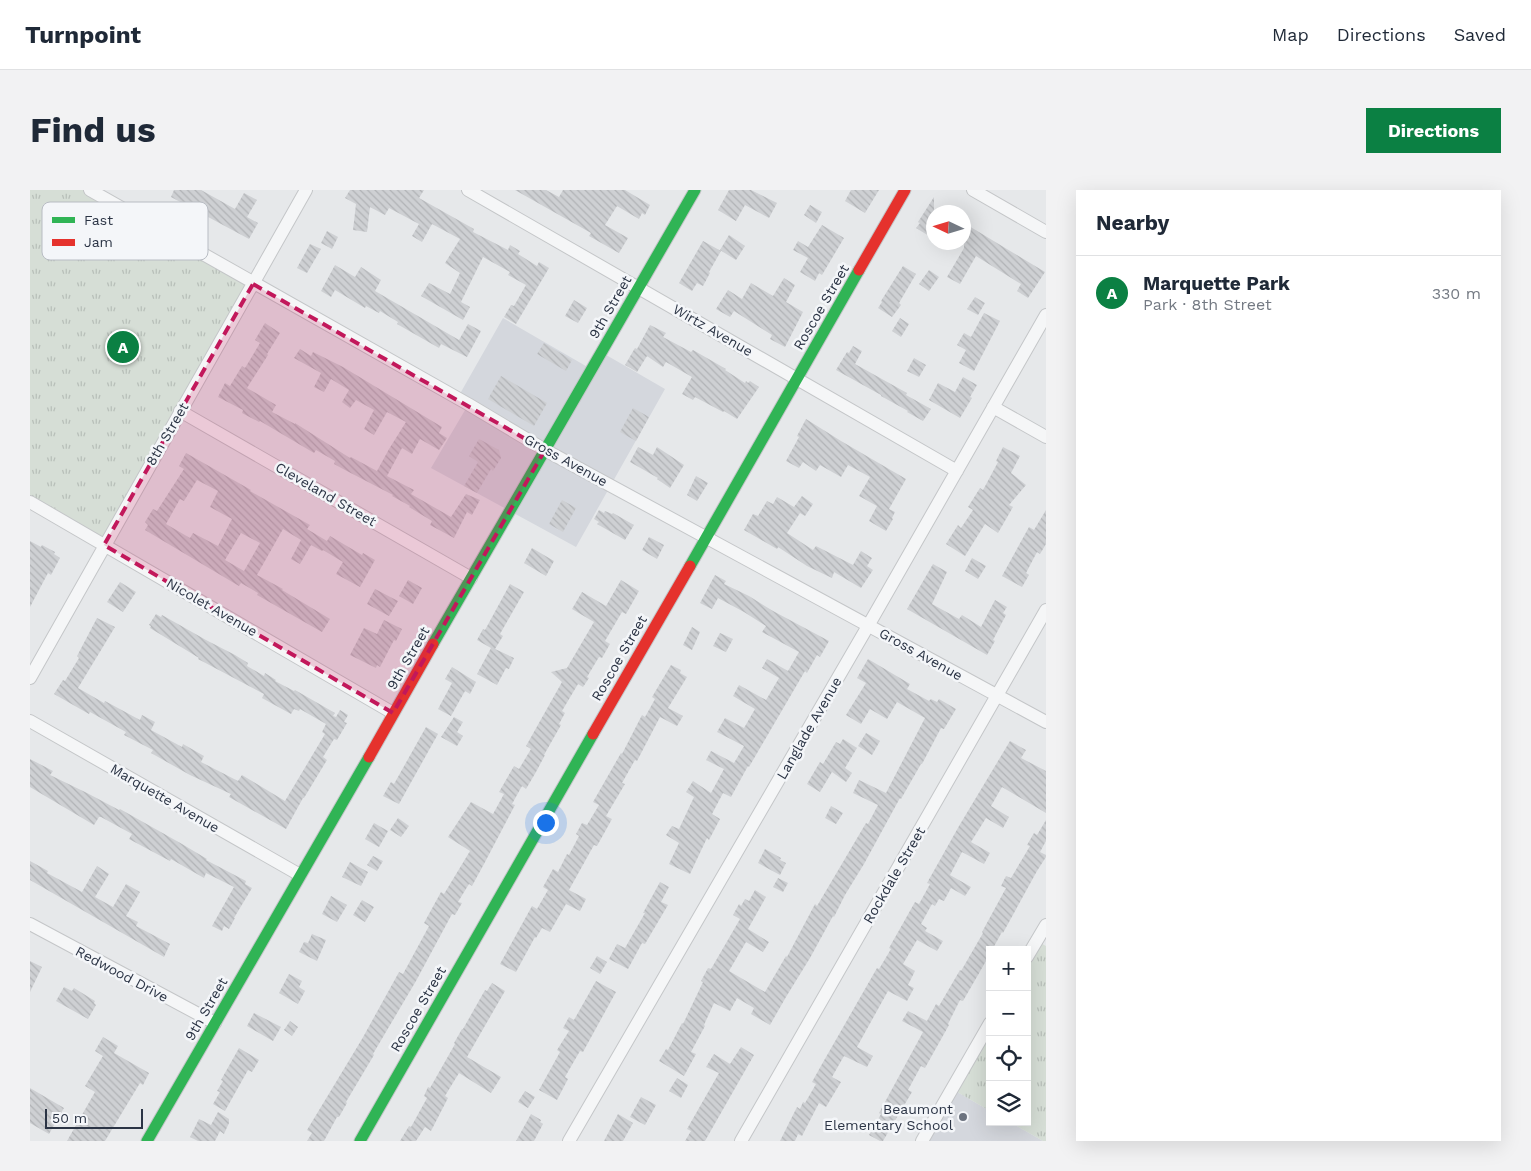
<!DOCTYPE html>
<meta charset="utf-8">
<style>
body{margin:0;font-family:"Work Sans",sans-serif;background:#f2f2f3;color:#1f2937}
.controls{position:absolute;right:15px;bottom:15px;display:grid;overflow:hidden;border-radius:0px;box-shadow:0 5px 20px #0002}
.controls button{width:45px;height:45px;display:grid;place-items:center;padding:0;border:0;border-bottom:1px solid #e0e1e3;background:#fff;color:#1f2937;font:25px sans-serif}
.compass{position:absolute;left:896px;top:15px;width:45px;height:45px;border-radius:50%;background:#fff;box-shadow:0 5px 20px #0002;rotate:274deg}
.scale{position:absolute;left:15px;bottom:12px;width:98px;box-sizing:border-box;padding-left:5px;border:2px solid #2b3445;border-top:0;font-size:14px;line-height:18px;white-space:nowrap;color:#2b3445;-webkit-text-stroke:4px #f4f6f9;paint-order:stroke}
.you{position:absolute;left:515px;top:632px;width:18px;height:18px;margin:-12px;border:4px solid #fff;border-radius:50%;background:#1a73e8;box-shadow:0 0 0 8px #1a73e833}
.badge{display:grid;place-items:center;width:32px;height:32px;border-radius:50%;background:#0b8043;color:#fff;font-size:16px;font-weight:700}
.pin{position:absolute;translate:-50% -50%;border:2px solid #fff;box-shadow:0 1px 5px #0006}
.list{margin:0;padding:0;list-style:none}
h2{display:flex;justify-content:space-between;align-items:center;height:65px;margin:0;padding:0 20px;font-size:21px}
h2 small{font-size:16px;font-weight:400;color:#747a83}
.list li{display:grid;grid-template-columns:32px 1fr auto;gap:15px;align-items:center;box-sizing:border-box;height:75px;padding:0 20px;border-top:1px solid #e0e1e3}
.list b{display:block;font-size:19px;white-space:nowrap}
.list p{margin:0;font-size:16px;white-space:nowrap;color:#747a83}
.list em{font-size:16px;font-style:normal;color:#747a83}
.icon{flex:none;width:28px;height:28px;fill:none;stroke:currentColor;stroke-width:2;stroke-linecap:round;stroke-linejoin:round}
.map{position:relative;flex:none;width:1016px;height:951px;overflow:hidden;border-radius:0px}
header{display:flex;align-items:center;gap:30px;box-sizing:border-box;height:70px;padding:0 25px;background:#fff;border-bottom:1px solid #e0e1e3}
header strong{font-size:24px}
nav{display:flex;gap:28px;margin-inline-start:auto;font-size:18px}
.intro{display:flex;align-items:center;justify-content:space-between;box-sizing:border-box;height:120px;padding:0 30px}
h1{margin:0;font-size:35px}
.button{padding:12px 22px;border-radius:0px;background:#0b8043;color:#fff;font-size:18px;font-weight:700}
main{display:flex;gap:30px;padding:0 30px}
aside{flex:1;background:#fff;border-radius:0px;box-shadow:0 5px 20px #0002}
.map>svg:first-child{display:block}
</style>
<header>
<strong>Turnpoint</strong>
<nav><a>Map</a><a>Directions</a><a>Saved</a></nav>
</header>
<div class="intro"><h1>Find us</h1><a class="button">Directions</a></div>
<main>
<div class="map">
<svg width="1016" height="951" viewBox="0 0 1016 951">
<defs>
<pattern id="park-tufts" width="24" height="20" patternUnits="userSpaceOnUse" patternTransform="scale(1.25)"><rect width="24" height="20" fill="#d6ded6"/><path d="M3 7l-1-3M5 7V3M7 7l1-3M15 17l-1-3M17 17v-4M19 17l1-3" fill="none" stroke="#b8bfb9"/></pattern>
<pattern id="building-back-hatch" width="6" height="6" patternUnits="userSpaceOnUse" patternTransform="scale(1.25)"><rect width="6" height="6" fill="#ced0d3"/><path d="M-1 5l2 2M0 0l6 6M5-1l2 2" fill="none" stroke="#b1b3b6"/></pattern>
</defs>
<rect width="100%" height="100%" fill="#e6e8ea"/>
<path fill="#d4d7dd" d="M473,128L561,179L571,162L635,199L546,357L401,278L438,215L427,209Z
M922,899L960,921V932H980L1013,951H892Z"/>
<path fill="url(#park-tufts)" d="M0,0H60L223,94L74,355L0,312Z
M1007,751L1016,756V951H1013L980,932H997V767Z
M960,833V921L922,899Z"/>
<path fill="url(#building-back-hatch)" fill-rule="evenodd" d="M144,0H171L205,19L214,3L227,10L217,27L228,33L219,49L141,7Z
M320,0H394L389,8L444,39L443,42L478,60L480,55L490,61L488,64L507,76L509,72L519,78L486,134L474,127L481,115L484,116L496,95L478,85L480,82L453,67L431,112L440,117L433,130L391,106L399,93L420,104L430,83L415,73L430,49L402,34L392,52L382,46L389,34L359,18L355,25L340,17L337,42L323,40L326,14L315,8Z
M485,0H516L529,7L533,0H595L620,15L615,25L612,23L609,29L587,16L575,35L598,48L589,63L559,46L561,43Z
M699,0H721L747,13L739,28L715,15L706,31L688,20Z
M821,0H849L835,23L815,11Z
M904,7V49L886,38L890,33L888,32Z
M780,15L792,22L786,33L774,25Z
M934,33L1015,82L998,108L987,101L991,94L946,66L930,94L917,87L934,58Z
M792,35L814,48L792,85L789,83L785,91L770,82L778,68L763,60L768,51L778,57Z
M297,41L308,47L302,59L291,53Z
M699,45L715,56L706,70L690,60Z
M673,51L691,61L679,82L680,83L673,96L667,93L662,101L649,93Z
M280,54L291,59L277,83L267,78Z
M305,75L325,87L331,77L351,90L345,101L429,150L438,134L451,141L437,167L411,154L409,158L367,134L368,132L350,121L349,123L336,116L335,118L305,100L301,107L291,101Z
M873,76L886,84L869,113L871,115L862,127L848,118L852,112L851,111Z
M899,80L909,87L899,101L889,94Z
M754,88L765,95L756,112L773,122L755,157L740,149L742,145L704,121L700,127L686,119L698,100L712,109L721,93L743,106Z
M945,107L955,113L948,125L937,119Z
M544,110L557,118L548,133L535,126Z
M954,123L970,131L944,181L929,173L936,160L927,155L934,143L941,147Z
M870,128L879,134L871,147L862,141Z
M235,133L250,143L237,164L238,165L217,198L246,215L242,222L265,234V233L320,268L321,267L347,281L359,259L376,232L357,222L344,245L334,239L344,220L326,210L320,218L312,212L319,200L301,189L294,202L284,197L291,183L264,168L270,159L281,166L283,162L313,177L412,237L409,243L417,248L409,260L390,249L382,264L372,258L357,286L384,300L381,304L421,327L436,304L450,310L442,325L437,322L424,348L400,335L402,331L379,317L380,316L362,306L363,305L315,280L304,274L305,271L286,260L284,263L230,231L229,232L212,223L213,220L188,207L195,193L200,196L212,176L215,178L230,153L225,150Z
M620,135L636,143L633,147L661,162L663,160L696,179L695,180L715,193L716,191L718,193L720,191L729,197L707,229L694,221L693,222L665,207L663,210L652,204L662,187L636,172L633,177L617,166L607,182L595,175L605,158L607,159Z
M514,153L542,170L536,181L507,164Z
M823,156L832,161L825,174L877,203L876,205L901,219L893,231L877,222L878,221L851,206V205L806,180L817,162L819,163Z
M884,168L896,175L889,187L877,181Z
M471,186L517,213L504,236L458,209Z
M933,187L947,195L940,207L942,208L930,228L899,210L908,193L925,202Z
M603,218L619,227L606,251L590,242Z
M776,229L811,251L876,289L859,319L865,322L862,328L863,329L856,341L839,331L847,316L829,306L840,287L818,275L811,287L790,275L786,281L773,272L769,278L756,271L769,247L767,246Z
M449,249L469,260L471,268L463,281L461,279L447,303L434,296L448,272L439,266Z
M608,257L623,265L627,257L654,275L640,298L627,289L628,288L600,272Z
M973,257L990,266L981,283L996,295L979,315L983,317L968,343L955,334L935,366L916,354L928,335L931,338L943,320L938,317L950,298L953,300L968,272L966,271Z
M156,263L221,300L220,301L280,335L277,339L297,351L300,346L332,365L333,363L345,370L330,397L306,384L313,372L293,360L292,361L281,355L270,374L261,369L271,350L253,339L227,385L253,399L252,400L300,429L292,442L227,405L228,403L211,393L209,396L115,340L118,335L115,332L123,319L127,321L154,279L149,276ZM167,290L188,301L180,317L202,329L188,356L163,343L160,348L136,334L150,309L154,311ZM211,343L230,353L214,381L195,370Z
M666,286L678,293L667,311L657,305Z
M772,306L783,314L775,326L770,323L757,343L783,360L786,356L823,375L831,361L842,368L837,376L843,380L831,398L804,382L802,388L777,376L748,357L747,359L714,340L723,324L728,326L737,311L743,314L747,307L764,317Z
M532,310L546,318L533,342L519,334Z
M569,320L574,323L575,321L582,324L583,323L604,335L595,350L567,334L569,332L564,329Z
M1016,320V354L1010,364L1007,362L996,383L999,385L992,397L972,386L999,337L1004,340Z
M619,347L634,355L627,369L612,360Z
M0,351L11,357L12,355L25,362L24,364L30,368L21,385L18,383L0,417Z
M502,358L524,371L516,386L494,373Z
M942,368L956,376L948,389L935,381Z
M903,374L917,382L902,414L929,429L932,425L951,437L965,410L977,417L973,423L976,425L963,450L965,451L957,465L877,419Z
M685,385L696,391L694,394L719,406L743,421L799,451L790,467L787,465L777,483L775,481L719,577L718,576L701,607L693,603L682,624L690,629L679,650L677,648L660,684L639,674L649,653L636,645L642,636L649,639L664,607L656,602L663,591L681,603L694,579L676,570L681,561L704,573L714,556L687,542L695,528L714,538L725,519L703,506L709,495L736,510L749,488L732,478L737,469L758,481L769,462L732,442L736,436L714,422L688,408L682,419L670,413Z
M378,390L392,398L383,414L369,406Z
M591,390L609,401L596,424L592,422L575,451L580,454L572,468L569,467L557,487L559,488L553,497L548,494L532,521L535,523L529,534L531,535L514,565H515L506,582L496,599L492,596L482,614L485,615L454,674L442,696L439,694L428,712L432,713L425,725L422,724L386,791L343,864L344,865L316,912L317,913L309,927H307L294,951H277L282,943L277,940L332,849L369,782L373,784L399,736L394,733L411,702L414,704L440,661L418,647L441,612L463,624L474,604L469,602L484,576L489,579L501,559L496,556L532,492L521,482L537,478L564,432L542,419L552,402L576,416Z
M90,392L106,402L93,422L77,412Z
M480,394L494,402L470,444L473,446L465,459L484,468L479,479L476,478L467,495L447,484L461,458L447,450L453,439L455,440Z
M345,399L368,411L359,426L337,414Z
M126,424L131,427L132,425L176,450L205,465L218,473L217,476L234,486L235,483L246,490L245,491L264,501L265,500L305,523L303,526L306,527L310,520L318,525L314,532L317,533L307,550L304,549L293,567L297,570L274,608H273L256,639L199,607L201,604L160,585L121,563L123,560L94,545L96,542L60,522L59,524L24,504L33,490L35,491L49,468L47,466L67,428L85,437L48,498L74,513L75,511L110,530L112,525L125,532L121,540L152,557L153,554L174,566L171,572L208,591L212,585L255,611L295,544L292,542L296,534L270,519L269,521L264,519L261,524L232,508L234,504L168,469L169,468L120,438L121,436L119,435Z
M354,430L372,439L366,451L364,450L350,477L347,475L346,478L320,465L334,438L347,444Z
M662,437L670,442L662,460L653,455Z
M690,443L703,449L696,462L683,456Z
M838,469L880,494L877,499L899,511L901,509L907,512L909,509L926,519L914,539L911,538L892,574H891L871,609L870,608L834,674L815,705L804,727L803,726L780,768L756,807L740,835L721,824L724,818L707,808L700,821L684,813L674,835L675,836L661,862L666,864L654,886L629,871L636,859L638,860L652,833L653,834L673,792L671,791L678,778L681,779L710,729L703,725L709,714L711,716L715,709L719,711L725,700L736,707L718,739L739,752L733,762L716,752L699,781L735,802L756,766L757,767L785,714L787,716L836,633L838,634L848,615L823,603L829,590L856,603L895,528L867,512L857,529L840,519L831,534L816,525L836,493L827,488Z
M641,475L651,480L650,483L657,487L638,518L653,526L647,536L630,527L607,571L605,570L592,593L595,594L576,626L582,629L567,656L564,655L539,700L556,709L550,721L536,714L520,742L512,738L506,748L505,747L486,782L470,774L502,716L507,719L518,700L513,697L523,679L528,682L537,664L539,665L549,646L546,644L552,633L557,635L569,615L563,612L591,563L592,564L612,525L615,527L625,509L622,507Z
M422,477L446,492L440,504L435,501L421,526L408,519L422,493L415,489Z
M424,527L433,532L427,542L433,546L427,556L411,547Z
M396,537L408,544L369,614L353,606L361,592L364,594Z
M836,543L850,551L842,565L828,556Z
M813,549L827,558L815,578L822,583L816,592L802,582L790,602L777,594L790,572L793,574L806,552L810,554Z
M980,551L996,560L991,568L1016,581V623L972,597L961,616L979,627L973,638L956,628L941,652L960,663L954,674L932,662L920,685L941,697L935,706L921,698L914,711L909,709L905,716L902,714L891,734L897,738L895,741L913,751L907,761L887,750L873,774L885,781L878,795L884,798L877,811L858,801L827,857L843,866L837,877L814,866L802,887L811,892L796,917L789,913L772,946L768,944L765,951H750L767,917L770,919L773,912L775,913L786,894L782,892L792,874L847,778L849,779L861,759L859,758L885,712L889,714L900,694L897,693L929,636Z
M0,569L23,581L20,585L57,603L89,620L90,619L152,654L177,669L176,670L216,691L215,694L222,698L204,728H205L199,739L194,736L192,741L182,736L204,697L176,683L174,688L141,669L140,671L99,649L102,644L71,627H69L64,635L0,597Z
M801,616L813,623L806,634L795,628Z
M368,628L379,636L371,647L360,640Z
M1016,630V651L1010,662L1016,665V667L1007,681L973,743L972,742L962,760H960V764L948,785L933,811L930,810L918,834L919,835L895,878L891,876L878,900L882,902L853,951H850L839,945L851,924L849,923L893,842L872,831L878,821L897,831L906,814L909,816L930,780L931,781L953,743L952,742L976,698L971,696L976,686L981,688L1000,656L997,655L1004,643L1007,645Z
M344,633L358,641L349,657L335,649Z
M735,659L751,668L750,670L756,673L750,685L728,673Z
M343,666L353,671L347,681L337,675Z
M0,671L18,681L17,683L52,702L67,676L79,684L65,707L83,717L96,694L110,702L96,726L108,732L106,736L140,754L134,767L0,690Z
M320,672L338,682L331,696L312,687Z
M748,688L758,693L753,702L743,697Z
M630,692L639,697L631,712L638,715L615,754L612,753L598,779L579,769L587,754L595,758L615,723H613Z
M301,706L317,715L307,732L292,724Z
M332,710L344,717L335,732L323,725Z
M282,744L296,750L287,771L269,762L274,752L278,753Z
M567,766L577,772L570,784L560,778Z
M0,771L12,777L0,802Z
M259,784L272,791L269,797L275,801L268,814L249,803Z
M566,791L586,802L553,862L550,861L535,887L538,889L527,910L509,900L530,862L527,860L539,841L533,838L539,827L544,830Z
M462,793L475,801L437,867L471,887L461,903L429,883L415,906L418,908L401,941L395,937L386,951H370L379,936L381,937L397,908L394,906L398,897L400,898L425,854L424,853L432,839H433L455,800L457,801Z
M34,797L42,801L44,798L65,811L64,813L66,815L58,829L26,811Z
M224,823L251,837L243,851L217,836Z
M260,831L268,837L262,846L254,840Z
M73,847L88,856L84,863L119,883L113,895L110,893L75,951H37L65,902L55,896L73,866L65,861Z
M711,857L724,865L675,951H655L661,941L657,939L689,883L676,877L684,864L700,874Z
M209,858L229,870L222,882L218,880L195,921L183,914L190,902L187,901L193,891L191,890Z
M647,888L658,895L651,908L639,901Z
M0,898L34,918L19,944L0,933Z
M495,901L505,907L498,918L488,912Z
M611,907L626,915L615,935L600,927Z
M188,922L199,929V933L194,944L190,941L185,951H168L160,947L169,929L181,935Z
M501,924L511,930L510,932L513,934L504,951H486Z
M588,924L603,933L593,951H574Z"/>
<g fill="none" stroke-linecap="round" stroke-linejoin="round">
<defs>
<path id="street" d="M60,0L438,214L515,260L1016,532
M438,0L927,281
M943,0L1016,42
M963,217L1016,247
M150,221L441,388
M0,312L363,523
M0,488L276,0
M0,531L270,685
M0,734L185,833
M997,767L1016,735
M539,951L838,436L1016,125
M711,951L1016,420
M892,951L960,833"/>
<path id="fast" d="M660,376L829,80
M403,454L665,0
M117,951L339,567
M330,951L563,544"/>
<path id="jam" d="M829,80L875,0
M563,544L660,376
M339,567L403,454"/>
</defs>
<use href="#street" stroke="#c4c6c8" stroke-width="14"/>
<use href="#fast" stroke="#c4c6c8" stroke-width="13"/>
<use href="#jam" stroke="#c4c6c8" stroke-width="13"/>
<use href="#street" stroke="#f5f6f7" stroke-width="12"/>
<use href="#fast" stroke="#30b455" stroke-width="11"/>
<use href="#jam" stroke="#e5322d" stroke-width="11"/>
</g>
<path fill="#c2185b" fill-opacity="0.2" stroke="#c2185b" stroke-width="4" stroke-dasharray="10 6" stroke-linejoin="round" d="M223,94L515,260L363,523L74,355Z"/>
<circle fill="#6c737f" stroke="#f4f6f9" stroke-width="2" cx="933" cy="927" r="5"/>
<g text-anchor="middle" stroke-width="5" stroke-linejoin="round" paint-order="stroke">
<g font-size="14" fill="#2b3445" stroke="#f4f6f9">
<text transform="translate(580 117) rotate(-60)" y="5">9th Street</text>
<text transform="translate(791 117) rotate(-60)" y="5">Roscoe Street</text>
<text transform="translate(683 140) rotate(30)" y="5">Wirtz Avenue</text>
<text transform="translate(137 244) rotate(-60)" y="5">8th Street</text>
<text transform="translate(536 270) rotate(29)" y="5">Gross Avenue</text>
<text transform="translate(296 304) rotate(30)" y="5">Cleveland Street</text>
<text transform="translate(182 417) rotate(30)" y="5">Nicolet Avenue</text>
<text transform="translate(891 464) rotate(29)" y="5">Gross Avenue</text>
<text transform="translate(378 468) rotate(-60)" y="5">9th Street</text>
<text transform="translate(589 468) rotate(-60)" y="5">Roscoe Street</text>
<text transform="translate(779 538) rotate(-60)" y="5">Langlade Avenue</text>
<text transform="translate(135 608) rotate(30)" y="5">Marquette Avenue</text>
<text transform="translate(864 685) rotate(-60)" y="5">Rockdale Street</text>
<text transform="translate(92 784) rotate(28)" y="5">Redwood Drive</text>
<text transform="translate(176 819) rotate(-60)" y="5">9th Street</text>
<text transform="translate(388 819) rotate(-60)" y="5">Roscoe Street</text>
</g>
<g font-size="14" fill="#2b3445" stroke="#f4f6f9" text-anchor="end">
<text x="923" y="924">Beaumont<tspan x="923" dy="16">Elementary School</tspan></text>
</g>
</g>
<rect x="12" y="12" width="166" height="58" rx="8" fill="#f4f6f9" stroke="#b8bcc3" stroke-width="1"/>
<rect x="22" y="27" width="23" height="6" fill="#30b455"/>
<rect x="22" y="49" width="23" height="7" fill="#e5322d"/>
<g font-size="14" fill="#2b3445">
<text x="54" y="35">Fast</text>
<text x="54" y="57">Jam</text>
</g>
</svg>
<div class="controls">
<button>+</button>
<button>−</button>
<button><svg class="icon" aria-label="locate" viewBox="0 0 24 24"><circle cx="12" cy="12" r="6"/><path d="M12 2v4M12 18v4M2 12h4M18 12h4"/></svg></button>
<button><svg class="icon" aria-label="layers" viewBox="0 0 24 24"><path d="M12 4l9 5-9 5-9-5zM3 14l9 5 9-5"/></svg></button>
</div>
<svg class="compass" viewBox="-18 -18 36 36"><path d="M0-13l5 13h-10z" fill="#e53935"/><path d="M0 13l5-13h-10z" fill="#747a83"/></svg>
<div class="scale">50 m</div>
<div class="you"></div>
<div class="pin badge" style="left:93px;top:157px">A</div>
</div>
<aside>
<h2>Nearby<small></small></h2>
<ul class="list">
<li><span class="badge">A</span><div><b>Marquette Park</b><p>Park · 8th Street</p></div><em>330 m</em></li>
</ul>
</aside>
</main>
